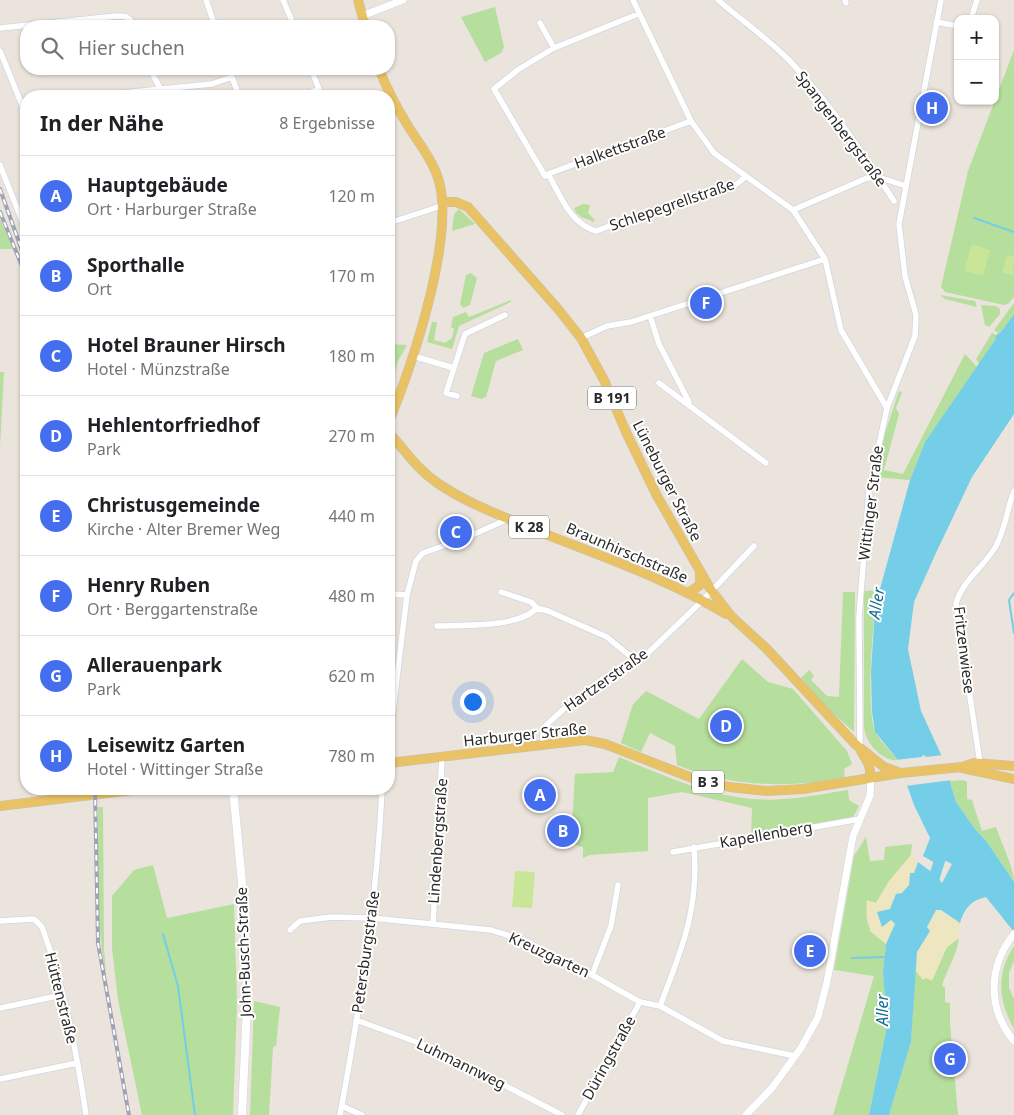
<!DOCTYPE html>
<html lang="de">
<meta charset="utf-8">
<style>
body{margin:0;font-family:"Noto Sans",sans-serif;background:#f6f6f6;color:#202124}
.controls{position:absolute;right:15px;top:15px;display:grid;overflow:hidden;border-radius:10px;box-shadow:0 1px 4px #0004}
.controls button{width:45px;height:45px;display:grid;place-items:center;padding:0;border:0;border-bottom:1px solid #e0e0e0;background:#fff;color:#202124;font:25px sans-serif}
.you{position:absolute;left:472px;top:701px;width:18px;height:18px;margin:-12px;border:4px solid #fff;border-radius:50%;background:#1a73e8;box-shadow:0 0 0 8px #1a73e833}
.badge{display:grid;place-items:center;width:32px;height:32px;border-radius:50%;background:#456eee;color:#fff;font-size:16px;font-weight:700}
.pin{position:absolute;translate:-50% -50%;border:2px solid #fff;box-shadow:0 1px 5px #0006}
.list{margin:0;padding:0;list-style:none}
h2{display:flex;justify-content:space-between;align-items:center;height:65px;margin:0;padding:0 20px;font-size:21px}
h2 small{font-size:16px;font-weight:400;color:#757577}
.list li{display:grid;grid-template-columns:32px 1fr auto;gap:15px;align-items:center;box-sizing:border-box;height:80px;padding:0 20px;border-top:1px solid #e0e0e0}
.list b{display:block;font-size:19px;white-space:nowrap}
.list p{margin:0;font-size:16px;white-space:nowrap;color:#757577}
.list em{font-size:16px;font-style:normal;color:#757577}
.icon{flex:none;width:28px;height:28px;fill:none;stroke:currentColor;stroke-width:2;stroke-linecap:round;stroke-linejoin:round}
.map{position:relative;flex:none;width:1014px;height:1115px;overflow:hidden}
.search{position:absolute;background:#fff;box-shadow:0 1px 4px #0004;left:20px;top:20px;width:375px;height:55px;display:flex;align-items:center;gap:12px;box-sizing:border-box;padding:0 18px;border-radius:20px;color:#757577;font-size:19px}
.panel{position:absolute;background:#fff;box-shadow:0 1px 4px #0004;left:20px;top:90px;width:375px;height:705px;border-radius:20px}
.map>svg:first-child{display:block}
</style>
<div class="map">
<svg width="1014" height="1115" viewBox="0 0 1014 1115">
<rect width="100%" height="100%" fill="#ebe4dc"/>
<path fill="#b6de9c" d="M495,7L504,47L501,53L485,62L461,17Z
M1014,50V297L1009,303L1004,305L945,292L941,287L968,171Z
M583,204L590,205L588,213L595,220L593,222C585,217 577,218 574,208Z
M459,209L475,224L452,231L454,214Z
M0,219L13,249H0Z
M471,273L477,278L470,305L463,308L460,304L466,275Z
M940,295L975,301L977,307L945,299Z
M511,300V302L459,326L452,349L427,342L432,322H437L434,340L445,343L452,338L454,329L451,327L453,317L466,312L469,317Z
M1014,303V314L1001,332L998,333L994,330Z
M981,305L996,306L1000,309V314L989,327L985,325Z
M992,333L996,335L995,340L979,364L976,359Z
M518,339L523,350L496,361L486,397L481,399L471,396L484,353Z
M389,344L407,345L397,363L391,391L389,390Z
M965,354L977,367L925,442L910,480L875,477L885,433L899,391L902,392L896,408L899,414L884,470L903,474Z
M0,372H4L0,447Z
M878,590C873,613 865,714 876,733C881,743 891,751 898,760C882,762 865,742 864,727V591Z
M843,592H855L854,732L823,704L801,678L809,670L814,676L811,680L827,696L839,697Z
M742,659L768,682L793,689L847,751L852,764L844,769L845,779C784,787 735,788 677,765L675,746L650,733L641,752L621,743L633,704L646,691L699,719Z
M619,757C672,779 725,804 784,799C805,798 827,793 848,790L849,800L859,806L850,823L751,839L752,808L682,792L648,798V851L590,855L583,858V847L571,844L575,774L613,772Z
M963,780L967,782V799L972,800L982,831L996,827C1001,842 1014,868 1014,882L987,842L975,829L956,802L950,781Z
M98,807H103L104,948L107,989L98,917Z
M866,837L870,861L884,860L885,847L912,844L911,855L889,881L876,903L867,901L870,931L886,944L883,972L887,1026L869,1115H833L874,976L834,970L854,856Z
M153,865L167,918L234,904L237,1004L233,1115H142L118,1000L112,948V896L134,870Z
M959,938C957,956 947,968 942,986L945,987V1002L950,1003V1024L958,1115H889L911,1042L915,970L919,971L941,959L947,947Z
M1014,946V961L1009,973V988L1014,999V1029C998,1000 996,974 1014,946Z
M254,1001L280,1007L276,1046L273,1047L269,1115H250Z"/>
<path fill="#eee5c1" d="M911,855L918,862C914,874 910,892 896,894L890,909L879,910L882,926L891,920L895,924L886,944C868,929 865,925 867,900L876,903L889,881Z
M936,910L960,923L959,938L947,947L932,981L926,978L923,980L915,970L917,951L927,937V927Z"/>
<path fill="#c8e598" d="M972,244L990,250L983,276L964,271Z
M1007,255L1014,257L1013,276L1002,272Z
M515,871L535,872L532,908L512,907Z"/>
<path fill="#75cee7" d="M1014,314V414L972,477L935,555L914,602L908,649L921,711L944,761L956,802L975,829L987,842L1014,882V932L986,897C971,900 964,909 960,923L941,910H936L927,927L930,931L917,952L911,1042L889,1115H869L887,1026L883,972L886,944L895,924L891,920L882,927L877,912L890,909L896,894L902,893L909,885L910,873H914L918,862L937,876L942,883L952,864L944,860L940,866L923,856L930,838L914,805L898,760L875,732L872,712L871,672L875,607L910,480L925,442L995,340L996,335L1001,332Z"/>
<path fill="#ebe4dc" d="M924,755L926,757L944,755L952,780L905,786L896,760L921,757Z"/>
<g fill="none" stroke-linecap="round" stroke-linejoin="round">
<path stroke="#75cee7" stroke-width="2" d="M974,218L1014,232
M1014,593L1009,600L1014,633
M163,934L178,986L195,1115
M852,958L885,957"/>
<path stroke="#75cee7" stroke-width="11" d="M931,888L941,856L940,850"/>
<defs>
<path id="minor" d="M206,0L215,26
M283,0L294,26
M633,0L691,121L714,153L793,210L825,259L841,330L887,408
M718,0C741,20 767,38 789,60C829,102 862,152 894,201
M845,0L846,3
M638,14L554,48L519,69L494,89L545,176L548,174C561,196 570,224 596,231L703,192C717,196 736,187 746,176
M971,19L977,0
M936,22L958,26
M540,23L554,48
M0,28L117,16C126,16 131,17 133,26
M0,51L26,115
M150,69L164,96
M229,69L239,96
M92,96L212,84L232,77
M301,96L319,89L311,69
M0,165L26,231
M548,174L691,121
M793,210L867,178L878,177L906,186
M389,223L438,207L443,203
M650,316L659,344L689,402
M581,338L607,326L631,322L825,259
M413,356L454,368L465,334L505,315
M454,368L446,393L457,396
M659,383L766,463
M501,592L531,602L537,608L548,611L607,637L635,660
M389,594L407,595
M437,626C464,625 518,628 537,608
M389,743L407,595L416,561L423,553L463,539L508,519
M543,745V728L568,705L604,678L649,652L703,600L754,546
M860,748L859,617L869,491L887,408L915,336L916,315L905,276L899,224L941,0
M980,763L956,603C963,580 984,567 996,546C1005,530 1007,509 1014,491
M673,852L860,819
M0,921L34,919L42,927C64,987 77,1052 86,1115
M433,924L442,757
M290,930L300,921L332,917L372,918L491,930L529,942L548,955L592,975L640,1002L660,1006L723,1041L795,1056
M592,975L611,926L618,885
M660,1006C682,949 699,909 694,847
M0,1008L62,995
M356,1020L430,1047L562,1115
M0,1079L77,1063
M342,1106L362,1115
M340,1115C360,1007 377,899 382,789
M578,1115L640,1002"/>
<path id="tertiary" d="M362,16L403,0
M1014,934C988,966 987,1009 1014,1041
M746,1115L772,1088L801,1048L818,1017L827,982L853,836L870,796L871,778"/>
<path id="secondary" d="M233,789L245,914L247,1006L242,1115"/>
<path id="primary" d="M358,0L365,26
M379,69C387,89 397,108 408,126C418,142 431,158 437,175C458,230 412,367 389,421
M444,202H456L468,207L558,309L581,338L604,380L626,432L657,496L711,590L732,617L766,648L855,744L884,767L901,773
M389,433C405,450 417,469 436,482C466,503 502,516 535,530C600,556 666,578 726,614
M688,593L700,585V573
M861,751L869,765L871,778
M389,763L585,740L605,744L695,779L729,787L766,791L803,789L901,773L962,767L974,763L1014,766
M962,768L1014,779
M0,806L141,789"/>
</defs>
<use href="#minor" stroke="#d2d5e1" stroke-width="7"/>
<use href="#tertiary" stroke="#d2d5e1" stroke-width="8"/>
<use href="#secondary" stroke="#d2d5e1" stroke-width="9"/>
<use href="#primary" stroke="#c3c3c3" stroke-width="10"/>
<use href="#minor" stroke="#fff" stroke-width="5.5"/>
<use href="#tertiary" stroke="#fff" stroke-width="7"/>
<use href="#secondary" stroke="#fff" stroke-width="8"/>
<use href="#primary" stroke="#e8c264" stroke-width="9"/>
<defs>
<path id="rail" d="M0,189L26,262
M0,212L26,276
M95,789L98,943L129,1115"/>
</defs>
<use href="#rail" stroke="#9fa3b3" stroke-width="4"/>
<use href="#rail" stroke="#fff" stroke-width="2" stroke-dasharray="5.5" stroke-linecap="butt"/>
</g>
<g text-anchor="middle" stroke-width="4" stroke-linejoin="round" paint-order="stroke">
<g fill="#fff" stroke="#696969" stroke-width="1">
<rect x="588" y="386.5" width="48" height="23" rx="4"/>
<rect x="509" y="515.5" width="40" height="23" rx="4"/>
<rect x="692" y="770.5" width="32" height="23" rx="4"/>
</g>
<g font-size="14" font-weight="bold" fill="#292929">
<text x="612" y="403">B 191</text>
<text x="529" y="532">K 28</text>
<text x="708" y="787">B 3</text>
</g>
<g font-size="15" fill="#292929" stroke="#fff">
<text transform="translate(841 129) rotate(53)" y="5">Spangenbergstraße</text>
<text transform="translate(620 148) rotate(-20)" y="5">Halkettstraße</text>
<text transform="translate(672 205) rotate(-19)" y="5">Schlepegrellstraße</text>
<text transform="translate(667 481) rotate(63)" y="5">Lüneburger Straße</text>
<text transform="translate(871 503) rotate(-83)" y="5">Wittinger Straße</text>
<text transform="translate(627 553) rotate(23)" y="5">Braunhirschstraße</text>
<text transform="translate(964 650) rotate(83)" y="5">Fritzenwiese</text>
<text transform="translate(606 680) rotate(-35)" y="5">Hartzerstraße</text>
<text transform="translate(525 735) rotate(-6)" y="5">Harburger Straße</text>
<text transform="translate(766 835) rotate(-10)" y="5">Kapellenberg</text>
<text transform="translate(438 841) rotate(-86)" y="5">Lindenbergstraße</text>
<text transform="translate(244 952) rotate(-92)" y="5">John-Busch-Straße</text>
<text transform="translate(366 952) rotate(-82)" y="5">Petersburgstraße</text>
<text transform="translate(549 955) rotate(25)" y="5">Kreuzgarten</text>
<text transform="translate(61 998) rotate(76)" y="5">Hüttenstraße</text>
<text transform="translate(609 1058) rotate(-61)" y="5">Düringstraße</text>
<text transform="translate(461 1064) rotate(26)" y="5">Luhmannweg</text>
</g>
<g font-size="16" font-style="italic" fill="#156d91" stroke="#fff">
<text transform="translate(876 603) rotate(-81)" y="6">Aller</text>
<text transform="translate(882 1010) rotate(-90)" y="6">Aller</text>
</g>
</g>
</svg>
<div class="controls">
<button>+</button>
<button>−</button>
</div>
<div class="you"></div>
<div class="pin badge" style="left:540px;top:795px">A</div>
<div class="pin badge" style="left:563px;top:831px">B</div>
<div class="pin badge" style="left:456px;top:532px">C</div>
<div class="pin badge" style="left:726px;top:726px">D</div>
<div class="pin badge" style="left:810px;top:951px">E</div>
<div class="pin badge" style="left:706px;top:303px">F</div>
<div class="pin badge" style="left:950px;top:1059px">G</div>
<div class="pin badge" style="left:932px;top:108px">H</div>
<div class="search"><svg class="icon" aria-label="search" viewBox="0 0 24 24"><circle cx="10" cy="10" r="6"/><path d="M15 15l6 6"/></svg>Hier suchen</div>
<section class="panel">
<h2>In der Nähe<small>8 Ergebnisse</small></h2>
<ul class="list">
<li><span class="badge">A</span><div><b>Hauptgebäude</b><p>Ort · Harburger Straße</p></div><em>120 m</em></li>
<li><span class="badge">B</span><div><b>Sporthalle</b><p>Ort</p></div><em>170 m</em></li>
<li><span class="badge">C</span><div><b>Hotel Brauner Hirsch</b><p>Hotel · Münzstraße</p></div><em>180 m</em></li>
<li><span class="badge">D</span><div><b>Hehlentorfriedhof</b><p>Park</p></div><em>270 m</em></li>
<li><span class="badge">E</span><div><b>Christusgemeinde</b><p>Kirche · Alter Bremer Weg</p></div><em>440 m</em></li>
<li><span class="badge">F</span><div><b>Henry Ruben</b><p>Ort · Berggartenstraße</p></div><em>480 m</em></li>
<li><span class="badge">G</span><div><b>Allerauenpark</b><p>Park</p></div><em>620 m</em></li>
<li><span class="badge">H</span><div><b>Leisewitz Garten</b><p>Hotel · Wittinger Straße</p></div><em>780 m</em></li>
</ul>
</section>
</div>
